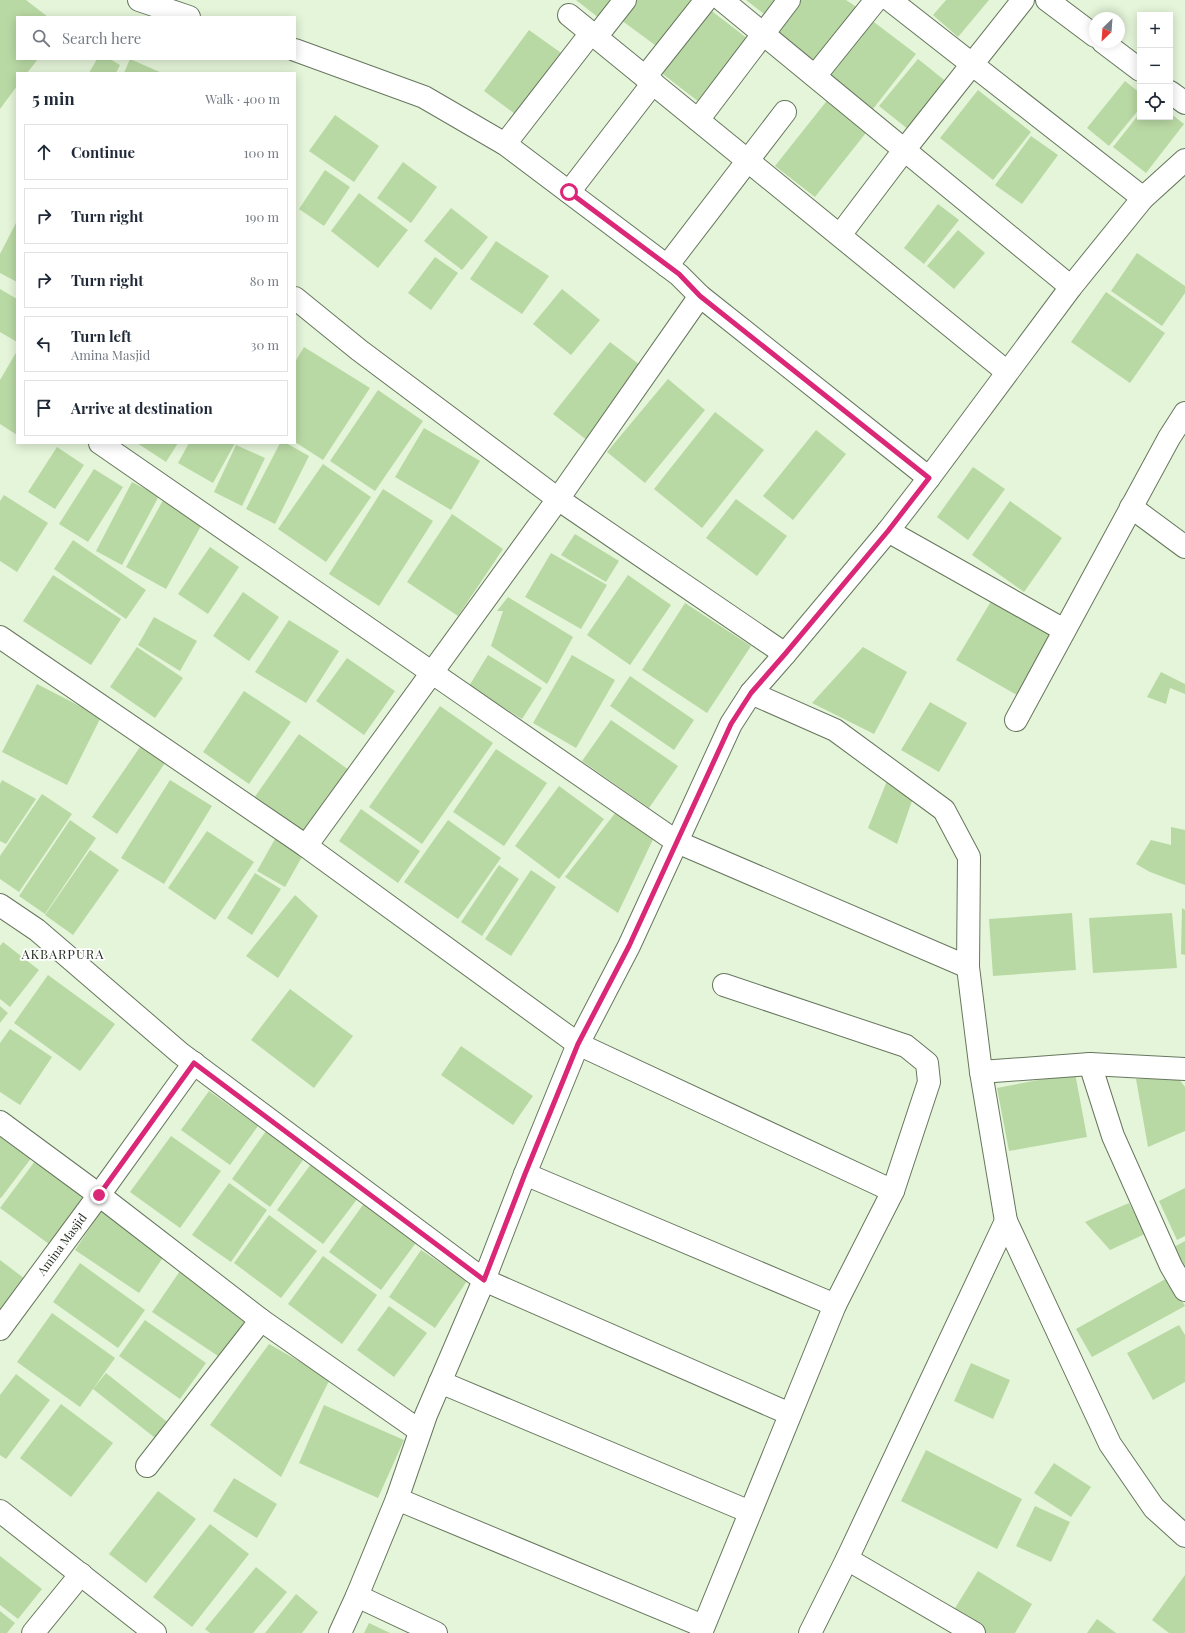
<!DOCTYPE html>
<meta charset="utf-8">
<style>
body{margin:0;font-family:"Playfair Display",serif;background:#f6f6f7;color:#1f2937}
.controls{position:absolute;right:12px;top:12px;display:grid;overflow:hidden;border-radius:0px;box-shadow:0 2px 10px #0003}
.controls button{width:36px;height:36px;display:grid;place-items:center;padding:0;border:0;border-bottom:1px solid #e0e1e3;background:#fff;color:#1f2937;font:20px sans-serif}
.compass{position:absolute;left:1089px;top:12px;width:36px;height:36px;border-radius:50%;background:#fff;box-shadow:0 2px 10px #0003;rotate:205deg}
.stop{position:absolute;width:12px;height:12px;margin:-9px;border:3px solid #db2777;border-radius:50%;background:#fff}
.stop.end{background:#db2777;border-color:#fff;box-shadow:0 1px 4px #0008}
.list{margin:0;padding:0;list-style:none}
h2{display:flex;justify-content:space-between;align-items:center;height:52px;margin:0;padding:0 16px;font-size:17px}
h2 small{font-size:13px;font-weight:400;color:#747a83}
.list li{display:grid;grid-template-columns:26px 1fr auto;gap:12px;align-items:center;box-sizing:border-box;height:56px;margin:0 8px 8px;padding:0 8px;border:1px solid #e0e1e3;border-radius:0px}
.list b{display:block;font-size:15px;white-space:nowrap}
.list p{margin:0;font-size:13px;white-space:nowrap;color:#747a83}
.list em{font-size:13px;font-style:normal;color:#747a83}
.icon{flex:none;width:22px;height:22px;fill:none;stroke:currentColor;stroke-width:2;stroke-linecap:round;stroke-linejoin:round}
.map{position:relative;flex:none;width:1185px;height:1633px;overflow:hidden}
.search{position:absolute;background:#fff;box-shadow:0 2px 10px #0003;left:16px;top:16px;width:280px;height:44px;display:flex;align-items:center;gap:10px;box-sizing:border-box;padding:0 14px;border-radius:0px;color:#747a83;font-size:15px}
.panel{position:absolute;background:#fff;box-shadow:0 2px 10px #0003;left:16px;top:72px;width:280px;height:372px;border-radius:0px}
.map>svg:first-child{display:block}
</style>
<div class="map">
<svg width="1185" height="1633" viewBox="0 0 1185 1633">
<rect width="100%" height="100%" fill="#e4f5d9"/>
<path fill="#b9d9a4" d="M0,0H26L48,17H17V59H38L27,73H17V86L0,109Z
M576,0H613L599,18Z
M630,0H696L659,48L617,17Z
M746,0H775L764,14Z
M796,0H846L858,8L815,66L771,33Z
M946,0H989L958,37L933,15Z
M704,5L748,39L699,102L655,68Z
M866,16L916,54L873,109L824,72Z
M529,30L564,55L519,117L484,91Z
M97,59H110L120,65L116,73H89Z
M130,59L162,73H124Z
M918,59L948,83L909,130L879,106Z
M1125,81L1140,93V108L1109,146L1087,128Z
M978,90L1031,132L993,180L940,138Z
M829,98L869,129L815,197L775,166Z
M1140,113V117H1170V113L1184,124L1146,173L1113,147Z
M335,115L379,146L354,182L309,151Z
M1031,136L1058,155L1022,204L995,185Z
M403,162L437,187L411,223L377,198Z
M325,170L350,187L324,226L299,209Z
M359,193L408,230L378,268L331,231Z
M938,204L959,220L924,264L904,248Z
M451,208L488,237L462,270L424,241Z
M17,221V282L0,273V254Z
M958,230L985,253L954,289L927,266Z
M496,241L549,276L522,314L470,279Z
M1137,253L1185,286V293L1162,326L1111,291Z
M435,257L458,273L431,310L408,293Z
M0,289L17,299V342L0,332Z
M562,289L600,320L571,355L533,324Z
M1106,292L1165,333L1130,383L1071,342Z
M610,342L649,372L592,444L553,414Z
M304,347L370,388L323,460L295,442V362Z
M17,351V435L0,424V380Z
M668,379L705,410L645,483L607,452Z
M378,390L423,421L375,491L330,461Z
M715,412L764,450L702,528L654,489Z
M424,428L480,461L451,510L395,477Z
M816,430L846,454L793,520L763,496Z
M137,443H178L166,462Z
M189,443H235L213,483L178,463Z
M280,443H286L309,456L275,524L246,509Z
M236,445L265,458L242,506L214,492Z
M57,447L84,465L55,509L28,492Z
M323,464L371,497L326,562L278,529Z
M973,467L1005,489L968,540L937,517Z
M94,469L123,487L88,542L59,524Z
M132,482L159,496L122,565L96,551Z
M383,489L433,521L379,606L329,574Z
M4,495L48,523L17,572L0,561V501Z
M166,495L206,517L166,589L126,567Z
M736,499L787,536L757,576L706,538Z
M1010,501L1062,538L1024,592L972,555Z
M452,514L503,549L458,616L407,582Z
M575,534L619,561L606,582L561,555Z
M73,540L146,590L126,619L54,569Z
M210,547L239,567L208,614L178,594Z
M551,553L607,585L581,629L525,597Z
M53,575L121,619L91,665L23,621Z
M628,575L671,605L630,665L587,635Z
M243,592L279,617L249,661L213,636Z
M508,597L573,637L547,684L491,646L503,611H497Z
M993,598L1057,636L1020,697L956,660Z
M685,603L751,646L707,713L642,670Z
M154,617L197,641L180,671L138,645Z
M289,620L339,651L306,703L255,672Z
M137,647L183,678L155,718L110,687Z
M863,647L907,672L874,734L812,703Z
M488,655L542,688L522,719L469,686Z
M572,655L615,680L576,748L533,723Z
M347,658L395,691L364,735L316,701Z
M1161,672L1185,684V694L1170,688L1166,704L1147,697Z
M630,676L694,720L674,750L610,706Z
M37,684L101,717L67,785L2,752Z
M244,691L291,722L249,784L203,752Z
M930,702L967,723L939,772L901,750Z
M440,706L493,743L422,844L369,807Z
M611,720L678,766L649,808L582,761Z
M299,734L349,770L304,833L254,798Z
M140,747L165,763L117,834L92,817Z
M496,749L547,783L504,846L453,812Z
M2,780L36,799L6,844L0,841V784Z
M170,780L212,806L164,884L121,858Z
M887,781L913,798L897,844L868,828Z
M559,786L604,819L559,879L515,846Z
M42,794L72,814L19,892L0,879V856Z
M620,807L656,833L618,913L565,877Z
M361,809L420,851L398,883L339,841Z
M70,820L96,838L45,914L19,896Z
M448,820L501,858L458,919L404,882Z
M1171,827L1185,830V885L1150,872L1136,864L1151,840L1171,845Z
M207,831L254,862L215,920L168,888Z
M275,839L303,855L285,887L257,871Z
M90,850L119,870L73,935L45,915Z
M499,865L519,879L482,936L461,922Z
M531,870L556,887L511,956L485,939Z
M255,873L281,889L252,935L227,918Z
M295,895L318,916L278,978L246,956Z
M1182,908L1185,910V955L1181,954Z
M1072,913L1076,970L993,976L989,919Z
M1172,913L1177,968L1093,973L1089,918Z
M3,942L39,970L10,1007L0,999V946Z
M48,975L115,1024L80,1071L14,1023Z
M290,989L353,1036L314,1088L251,1040Z
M0,1006L8,1013L0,1023Z
M10,1029L52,1057L20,1105L0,1092V1043Z
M461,1046L533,1096L513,1125L441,1075Z
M1075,1073L1087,1137L1009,1151L997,1088Z
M1136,1079H1179L1185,1087V1131L1148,1147Z
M209,1091L258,1126L230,1165L181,1130Z
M266,1131L305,1157L270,1207L232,1179Z
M0,1132L32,1157L1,1198H0Z
M171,1136L221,1171L180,1228L130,1192Z
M38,1157L91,1196L53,1247L0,1208Z
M311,1164L358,1198L323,1244L277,1210Z
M229,1183L267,1210L231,1262L192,1235Z
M1185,1188V1236L1177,1240L1159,1201Z
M365,1202L418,1240L381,1290L329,1252Z
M1129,1203L1145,1234L1110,1250L1085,1222Z
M104,1207L168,1250L139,1293L75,1250Z
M269,1215L317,1251L281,1298L234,1263Z
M1185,1241V1273L1172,1248Z
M421,1250L467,1281L435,1328L389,1297Z
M323,1256L377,1295L342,1344L288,1304Z
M0,1260L29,1282L0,1320Z
M80,1263L145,1310L118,1348L53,1302Z
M182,1268L251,1314L221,1358L152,1312Z
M1169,1277L1185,1306L1092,1357L1076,1329Z
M389,1306L427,1333L394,1377L357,1350Z
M52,1313L115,1358L80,1407L17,1362Z
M145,1320L206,1363L180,1399L119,1356Z
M1179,1325L1185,1335V1382L1153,1400L1127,1353Z
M269,1344L330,1379L281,1477L210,1425Z
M971,1363L1010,1380L993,1419L954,1401Z
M106,1373L171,1425L159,1441L93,1389Z
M16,1374L50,1400L6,1459L0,1455V1395Z
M61,1404L113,1443L71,1497L20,1458Z
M324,1405L404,1440L378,1498L299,1463Z
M926,1450L1022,1499L997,1549L901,1501Z
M1054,1463L1091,1487L1071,1517L1034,1493Z
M234,1478L277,1504L257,1538L213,1511Z
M158,1491L196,1519L146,1583L109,1554Z
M1035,1506L1070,1522L1051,1562L1016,1546Z
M210,1524L249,1554L192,1627L153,1597Z
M0,1556L42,1589L18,1619L0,1605Z
M256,1567L287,1592L253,1633H210L205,1629Z
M978,1571L1032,1604L1015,1633H986L952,1613Z
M1185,1575V1633H1169L1152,1620Z
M296,1594L318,1612L302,1633H265Z
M0,1611L15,1623L7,1633H0Z
M1097,1619L1116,1633H1087Z
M369,1623L390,1633H364Z"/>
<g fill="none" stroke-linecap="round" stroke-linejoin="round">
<defs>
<g id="minor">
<path d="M139,0L189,17"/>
<path d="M722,0L1071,287"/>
<path d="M890,0L1143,198"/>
<path d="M1047,0L1095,36"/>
<path d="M569,15L1007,372"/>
<path d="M596,37L625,0"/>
<path d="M1103,42L1140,70"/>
<path d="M295,50L424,97L505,144L679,275L700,296L929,478"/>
<path d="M815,76L876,0"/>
<path d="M645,77L706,0"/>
<path d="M1170,92L1185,103"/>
<path d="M698,120L789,0"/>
<path d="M505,144L591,33"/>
<path d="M569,192L653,83"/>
<path d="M840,235L905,149L1023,0"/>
<path d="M667,266L785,112"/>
<path d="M295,298L359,350L558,499L785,654"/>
<path d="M100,443L677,842L968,967"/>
<path d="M1131,507L1185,547"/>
<path d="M888,531L1064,630"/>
<path d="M0,637L306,846L578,1044L893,1191"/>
<path d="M751,693L835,730L944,810L969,857L968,967L981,1072L1006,1221L1110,1444L1154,1508L1185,1536"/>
<path d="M1016,720L1169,438L1185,413"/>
<path d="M306,846L558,499L700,296"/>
<path d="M0,905L37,930L180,1053L484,1280L790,1414"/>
<path d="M1090,1064L1113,1136L1171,1266L1185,1290"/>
<path d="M981,1072L1090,1064L1185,1069"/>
<path d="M0,1122L99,1195L261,1320L420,1431"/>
<path d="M525,1174L835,1305"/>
<path id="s1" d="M0,1329L99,1195L194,1063"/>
<path d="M440,1382L750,1512"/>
<path d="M147,1466L261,1320"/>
<path d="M397,1499L703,1626"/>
<path d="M0,1511L155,1633"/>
<path d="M847,1559L974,1633"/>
<path d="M357,1596L436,1633"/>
<path d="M33,1633L81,1574"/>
<path d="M701,1633L835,1305L893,1191L929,1082L927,1063L906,1046L724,985"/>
<path d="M810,1633L847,1559L1006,1221"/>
</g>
<path id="tertiary" d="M340,1633L357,1596L397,1499L426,1415L484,1280L525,1174L578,1044L629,946L731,724L751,693L785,654L888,531L929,478L1071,287L1143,198L1185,160"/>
</defs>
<use href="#minor" stroke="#67775e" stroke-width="24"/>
<use href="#tertiary" stroke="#67775e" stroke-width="24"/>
<use href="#minor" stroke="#fff" stroke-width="22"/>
<use href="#tertiary" stroke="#fff" stroke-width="22"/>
</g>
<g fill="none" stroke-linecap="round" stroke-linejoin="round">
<path stroke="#db2777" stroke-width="5" d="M99,1195L194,1063L484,1280L525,1174L578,1044L629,946L731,724L751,693L785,654L888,531L929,478L700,296L679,274L569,192"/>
</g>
<g text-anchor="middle" stroke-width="3.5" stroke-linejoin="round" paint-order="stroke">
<g font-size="12" fill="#292f24" stroke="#fff">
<text dy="4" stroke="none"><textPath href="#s1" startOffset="105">Amina Masjid</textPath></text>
</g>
<g font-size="13" letter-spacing="1" fill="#292f24" stroke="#fff">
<text x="63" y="959">AKBARPURA</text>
</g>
</g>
</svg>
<div class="controls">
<button>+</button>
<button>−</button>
<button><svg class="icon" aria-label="locate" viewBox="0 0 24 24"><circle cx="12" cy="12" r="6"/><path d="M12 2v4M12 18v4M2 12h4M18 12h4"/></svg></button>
</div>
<svg class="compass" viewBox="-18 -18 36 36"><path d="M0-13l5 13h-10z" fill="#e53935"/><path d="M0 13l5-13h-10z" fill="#747a83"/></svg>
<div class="stop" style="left:569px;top:192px"></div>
<div class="stop end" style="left:99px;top:1195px"></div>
<div class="search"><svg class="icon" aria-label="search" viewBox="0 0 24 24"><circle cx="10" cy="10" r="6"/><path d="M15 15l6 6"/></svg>Search here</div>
<section class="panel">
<h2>5 min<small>Walk · 400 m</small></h2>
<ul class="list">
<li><svg class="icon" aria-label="ahead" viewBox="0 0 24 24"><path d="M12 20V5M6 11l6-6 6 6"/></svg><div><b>Continue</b></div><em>100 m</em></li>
<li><svg class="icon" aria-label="right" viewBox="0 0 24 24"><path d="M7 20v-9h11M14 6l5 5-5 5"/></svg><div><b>Turn right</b></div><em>190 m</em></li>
<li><svg class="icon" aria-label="right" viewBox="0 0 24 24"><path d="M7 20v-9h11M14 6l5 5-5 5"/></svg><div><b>Turn right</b></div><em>80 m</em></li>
<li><svg class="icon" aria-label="left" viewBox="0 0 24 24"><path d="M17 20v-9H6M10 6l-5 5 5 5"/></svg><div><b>Turn left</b><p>Amina Masjid</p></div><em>30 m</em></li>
<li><svg class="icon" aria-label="arrive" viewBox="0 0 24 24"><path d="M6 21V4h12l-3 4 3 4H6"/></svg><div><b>Arrive at destination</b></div></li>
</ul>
</section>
</div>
